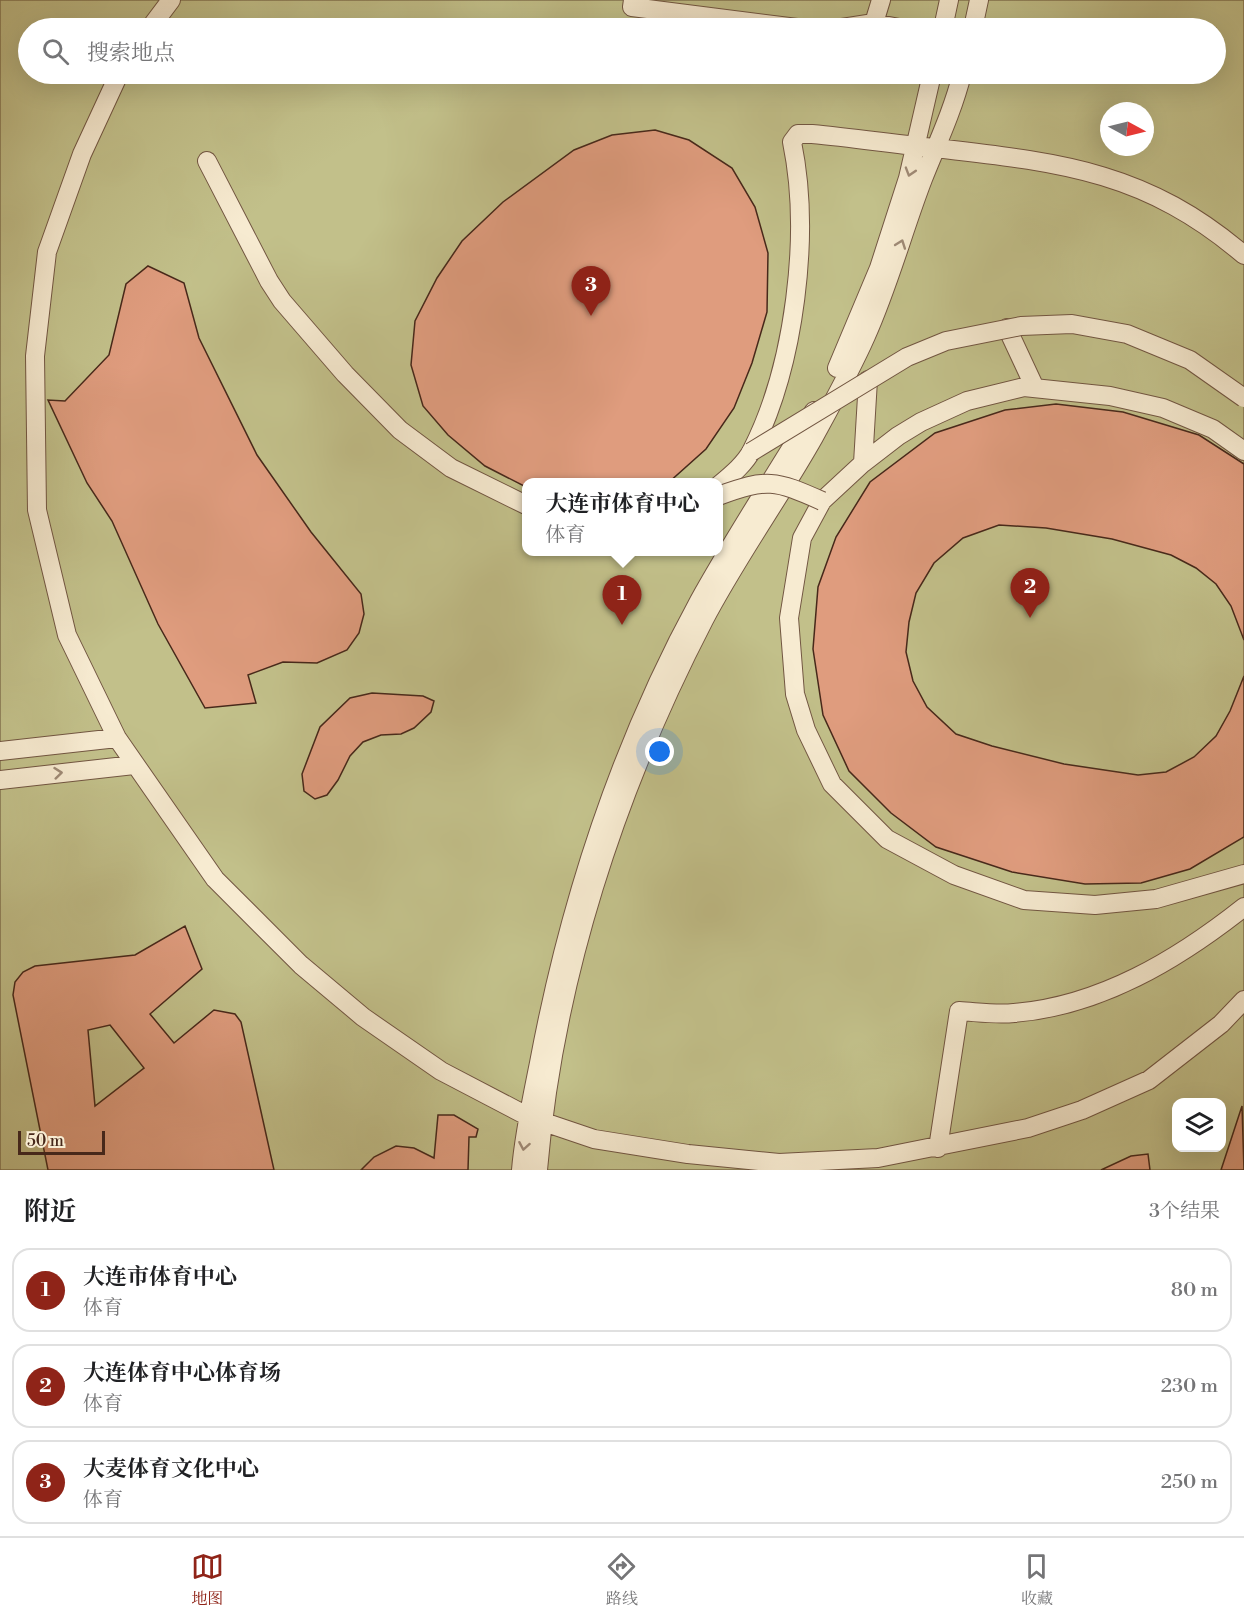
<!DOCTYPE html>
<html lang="zh">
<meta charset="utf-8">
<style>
body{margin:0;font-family:"Libre Bodoni","Noto Serif SC",serif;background:#f6f6f6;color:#202124}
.controls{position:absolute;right:18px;bottom:18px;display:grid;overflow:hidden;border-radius:12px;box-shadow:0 6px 24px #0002}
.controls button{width:54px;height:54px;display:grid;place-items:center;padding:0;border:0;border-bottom:2px solid #e0e0e0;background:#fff;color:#202124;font:30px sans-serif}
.compass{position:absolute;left:1100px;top:102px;width:54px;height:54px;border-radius:50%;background:#fff;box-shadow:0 6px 24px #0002;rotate:97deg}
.scale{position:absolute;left:18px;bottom:15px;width:87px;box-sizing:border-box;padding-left:6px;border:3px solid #47281a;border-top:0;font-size:16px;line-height:21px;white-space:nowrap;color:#47281a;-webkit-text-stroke:4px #f7ebd1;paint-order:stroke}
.you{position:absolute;left:660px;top:752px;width:21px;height:21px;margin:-15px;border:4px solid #fff;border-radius:50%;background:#1a73e8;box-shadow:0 0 0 9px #1a73e833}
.badge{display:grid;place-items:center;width:39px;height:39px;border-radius:50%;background:#8f2418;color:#fff;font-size:20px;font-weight:700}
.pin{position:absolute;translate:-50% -50px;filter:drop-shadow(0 2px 3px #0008)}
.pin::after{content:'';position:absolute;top:32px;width:21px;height:18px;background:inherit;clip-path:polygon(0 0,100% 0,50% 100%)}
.popup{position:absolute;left:522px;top:478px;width:201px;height:78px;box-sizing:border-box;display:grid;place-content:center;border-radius:12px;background:#fff;filter:drop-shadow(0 2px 4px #0005);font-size:20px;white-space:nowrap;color:#757577}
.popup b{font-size:22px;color:#202124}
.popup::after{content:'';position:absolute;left:50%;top:100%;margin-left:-12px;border:12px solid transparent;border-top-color:#fff}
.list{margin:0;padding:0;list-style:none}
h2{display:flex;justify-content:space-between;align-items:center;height:78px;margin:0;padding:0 24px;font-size:26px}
h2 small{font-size:20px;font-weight:400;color:#757577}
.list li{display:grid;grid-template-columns:39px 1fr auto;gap:18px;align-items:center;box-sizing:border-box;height:84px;margin:0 12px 12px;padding:0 12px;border:2px solid #e0e0e0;border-radius:18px}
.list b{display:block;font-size:22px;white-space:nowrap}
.list p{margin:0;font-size:20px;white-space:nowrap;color:#757577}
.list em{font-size:20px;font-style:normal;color:#757577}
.icon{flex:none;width:33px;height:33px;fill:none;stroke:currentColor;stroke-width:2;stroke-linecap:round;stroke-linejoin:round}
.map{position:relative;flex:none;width:1244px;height:1170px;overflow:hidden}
.search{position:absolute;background:#fff;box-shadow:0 6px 24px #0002;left:18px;right:18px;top:18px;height:66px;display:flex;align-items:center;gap:15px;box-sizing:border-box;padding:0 21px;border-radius:33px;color:#757577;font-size:22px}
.sheet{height:366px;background:#fff}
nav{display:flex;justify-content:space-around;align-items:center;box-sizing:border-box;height:84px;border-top:2px solid #e0e0e0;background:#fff;font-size:16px;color:#757577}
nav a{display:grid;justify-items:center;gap:3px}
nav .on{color:#8f2418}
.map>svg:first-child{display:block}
</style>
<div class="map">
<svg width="1244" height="1170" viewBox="0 0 1244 1170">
<rect width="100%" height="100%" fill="#f2e0b8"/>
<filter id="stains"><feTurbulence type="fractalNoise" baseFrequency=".00333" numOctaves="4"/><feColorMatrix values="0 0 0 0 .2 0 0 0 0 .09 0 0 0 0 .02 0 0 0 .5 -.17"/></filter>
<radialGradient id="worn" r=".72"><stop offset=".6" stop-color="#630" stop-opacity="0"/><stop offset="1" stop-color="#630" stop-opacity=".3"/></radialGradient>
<path fill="#c2c08a" stroke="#847452" stroke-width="1.5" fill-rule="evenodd" d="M0,0H1244V1170H0ZM28,28H1216V74H28ZM1109,111H1145V147H1109ZM526,482H718V552H526ZM1176,1102H1222V1148H1176Z"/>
<path fill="#df9c7e" stroke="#47281a" stroke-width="1.5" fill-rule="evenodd" d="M655,130L689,140L732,168L755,207L768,253L767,312L752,363L734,408L706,449L668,483H526V487L485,466L448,435L423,406L411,365L415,321L437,278L462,241L503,202L574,150L612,135Z
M148,266L184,283L199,338L257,455L311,532L361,594L364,614L359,633L347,650L317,663L283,662L248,675L256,703L205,708L158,624L112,521L87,483L48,400L65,401L109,355L126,284Z
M1056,404L1123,412L1199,435L1244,464V640L1231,606L1216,584L1196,568L1171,555L1112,539L1046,528L999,525L963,538L934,563L916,593L909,622L906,652L913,681L927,707L956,734L992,746L1064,764L1138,775L1166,772L1194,757L1216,736L1230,711L1244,676V837L1190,869L1141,883L1085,884L1012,872L936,847L891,813L849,771L823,715L813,649L818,587L836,537L870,482L935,433L1005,410Z
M372,693L423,696L434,701L431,712L414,728L401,734L381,735L363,742L350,756L338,780L327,795L315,799L304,791L302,774L320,727L350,698Z
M185,926L202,969L150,1014L174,1043L214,1010L235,1014L241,1022L274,1170H48L13,995L15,982L23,972L35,966L135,955ZM110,1025L144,1068L95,1106L88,1030Z
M1242,1106L1244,1170H1221Z
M438,1115H454L478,1129L476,1137H469L468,1170H361L374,1157L396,1146L414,1148L434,1158Z
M1148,1154L1150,1170H1101L1131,1156Z"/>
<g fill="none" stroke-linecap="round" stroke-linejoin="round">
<defs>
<path id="minor" d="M633,0L632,7L797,28
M874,23L881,0
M150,28L171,0
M842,28L874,23L899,28
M943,28L949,0
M973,28L979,0
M119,74L82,154L47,252L35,356L37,510L67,635L117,738L215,879L301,965L363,1017L441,1071L529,1117L594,1139L688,1154L779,1163L878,1158L1028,1128L1082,1110L1149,1080L1221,1024L1244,1000
M207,161L269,281L282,301L345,374L400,430L451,468L526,505
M1007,328L1035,388
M837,368L879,268L908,178L932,74
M1244,451L1213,429L1163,408L1110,396L1024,387L967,401L921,422L898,436L863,463L822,501L802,538L789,618L795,694L806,730L832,784L887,839L954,875L1024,900L1095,905L1156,899L1244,874
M863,463L868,380
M718,486C730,476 745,464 752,450C795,365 811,234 792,142L798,134H812C856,138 900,145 944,149C1065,163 1148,173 1244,255
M0,751L117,738
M0,780L134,765
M938,1148L959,1011C977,1012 996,1015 1014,1013C1100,1006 1177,960 1244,907
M521,1170C524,1134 532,1098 539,1063C569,903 621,744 699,601C735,536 776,474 814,411
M538,1170C554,979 616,790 704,620C737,557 779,499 814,437C832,404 851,370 866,336C889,285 903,231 923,179C937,144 953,110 962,74"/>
</defs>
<use href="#minor" stroke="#725642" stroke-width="20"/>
<use href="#minor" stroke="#f7ebd1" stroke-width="18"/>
<defs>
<path id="minor-bridge" d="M751,452L907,357L946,341L1021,326L1072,324L1127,334L1190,360L1244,398
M718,496C767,478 775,480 822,501"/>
</defs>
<use href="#minor-bridge" stroke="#725642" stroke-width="20" stroke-linecap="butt"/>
<use href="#minor-bridge" stroke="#f7ebd1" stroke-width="18"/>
</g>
<defs><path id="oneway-chevron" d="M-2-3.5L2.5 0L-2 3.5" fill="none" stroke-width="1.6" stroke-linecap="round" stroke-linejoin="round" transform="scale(1.5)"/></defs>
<g stroke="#9f8a76">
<use href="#oneway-chevron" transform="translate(910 172) rotate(107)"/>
<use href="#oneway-chevron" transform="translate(901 244) rotate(-70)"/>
<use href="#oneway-chevron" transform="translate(58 773) rotate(-6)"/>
<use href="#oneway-chevron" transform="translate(524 1146) rotate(100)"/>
</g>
<rect width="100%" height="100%" filter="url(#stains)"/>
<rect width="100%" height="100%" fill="url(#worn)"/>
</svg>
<div class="controls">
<button><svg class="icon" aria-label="layers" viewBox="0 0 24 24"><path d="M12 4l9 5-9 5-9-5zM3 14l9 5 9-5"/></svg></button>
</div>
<svg class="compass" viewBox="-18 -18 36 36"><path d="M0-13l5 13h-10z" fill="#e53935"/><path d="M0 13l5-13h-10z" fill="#757577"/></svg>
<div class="scale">50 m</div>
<div class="you"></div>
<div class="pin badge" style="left:622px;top:625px">1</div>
<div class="popup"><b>大连市体育中心</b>体育</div>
<div class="pin badge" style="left:1030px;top:618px">2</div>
<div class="pin badge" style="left:591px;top:316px">3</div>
<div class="search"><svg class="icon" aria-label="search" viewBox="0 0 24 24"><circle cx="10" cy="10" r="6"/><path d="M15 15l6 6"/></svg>搜索地点</div>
</div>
<section class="sheet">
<h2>附近<small>3个结果</small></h2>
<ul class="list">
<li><span class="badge">1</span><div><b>大连市体育中心</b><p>体育</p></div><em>80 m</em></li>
<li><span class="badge">2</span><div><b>大连体育中心体育场</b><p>体育</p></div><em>230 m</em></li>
<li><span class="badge">3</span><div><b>大麦体育文化中心</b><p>体育</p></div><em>250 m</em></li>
</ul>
</section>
<nav>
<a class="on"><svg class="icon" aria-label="map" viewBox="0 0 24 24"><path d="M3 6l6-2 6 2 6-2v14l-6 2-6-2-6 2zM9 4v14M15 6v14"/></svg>地图</a>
<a><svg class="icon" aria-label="directions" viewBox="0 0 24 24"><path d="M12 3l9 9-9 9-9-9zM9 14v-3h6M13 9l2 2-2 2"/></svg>路线</a>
<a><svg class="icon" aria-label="saved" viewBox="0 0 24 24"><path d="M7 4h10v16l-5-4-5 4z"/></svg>收藏</a>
</nav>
